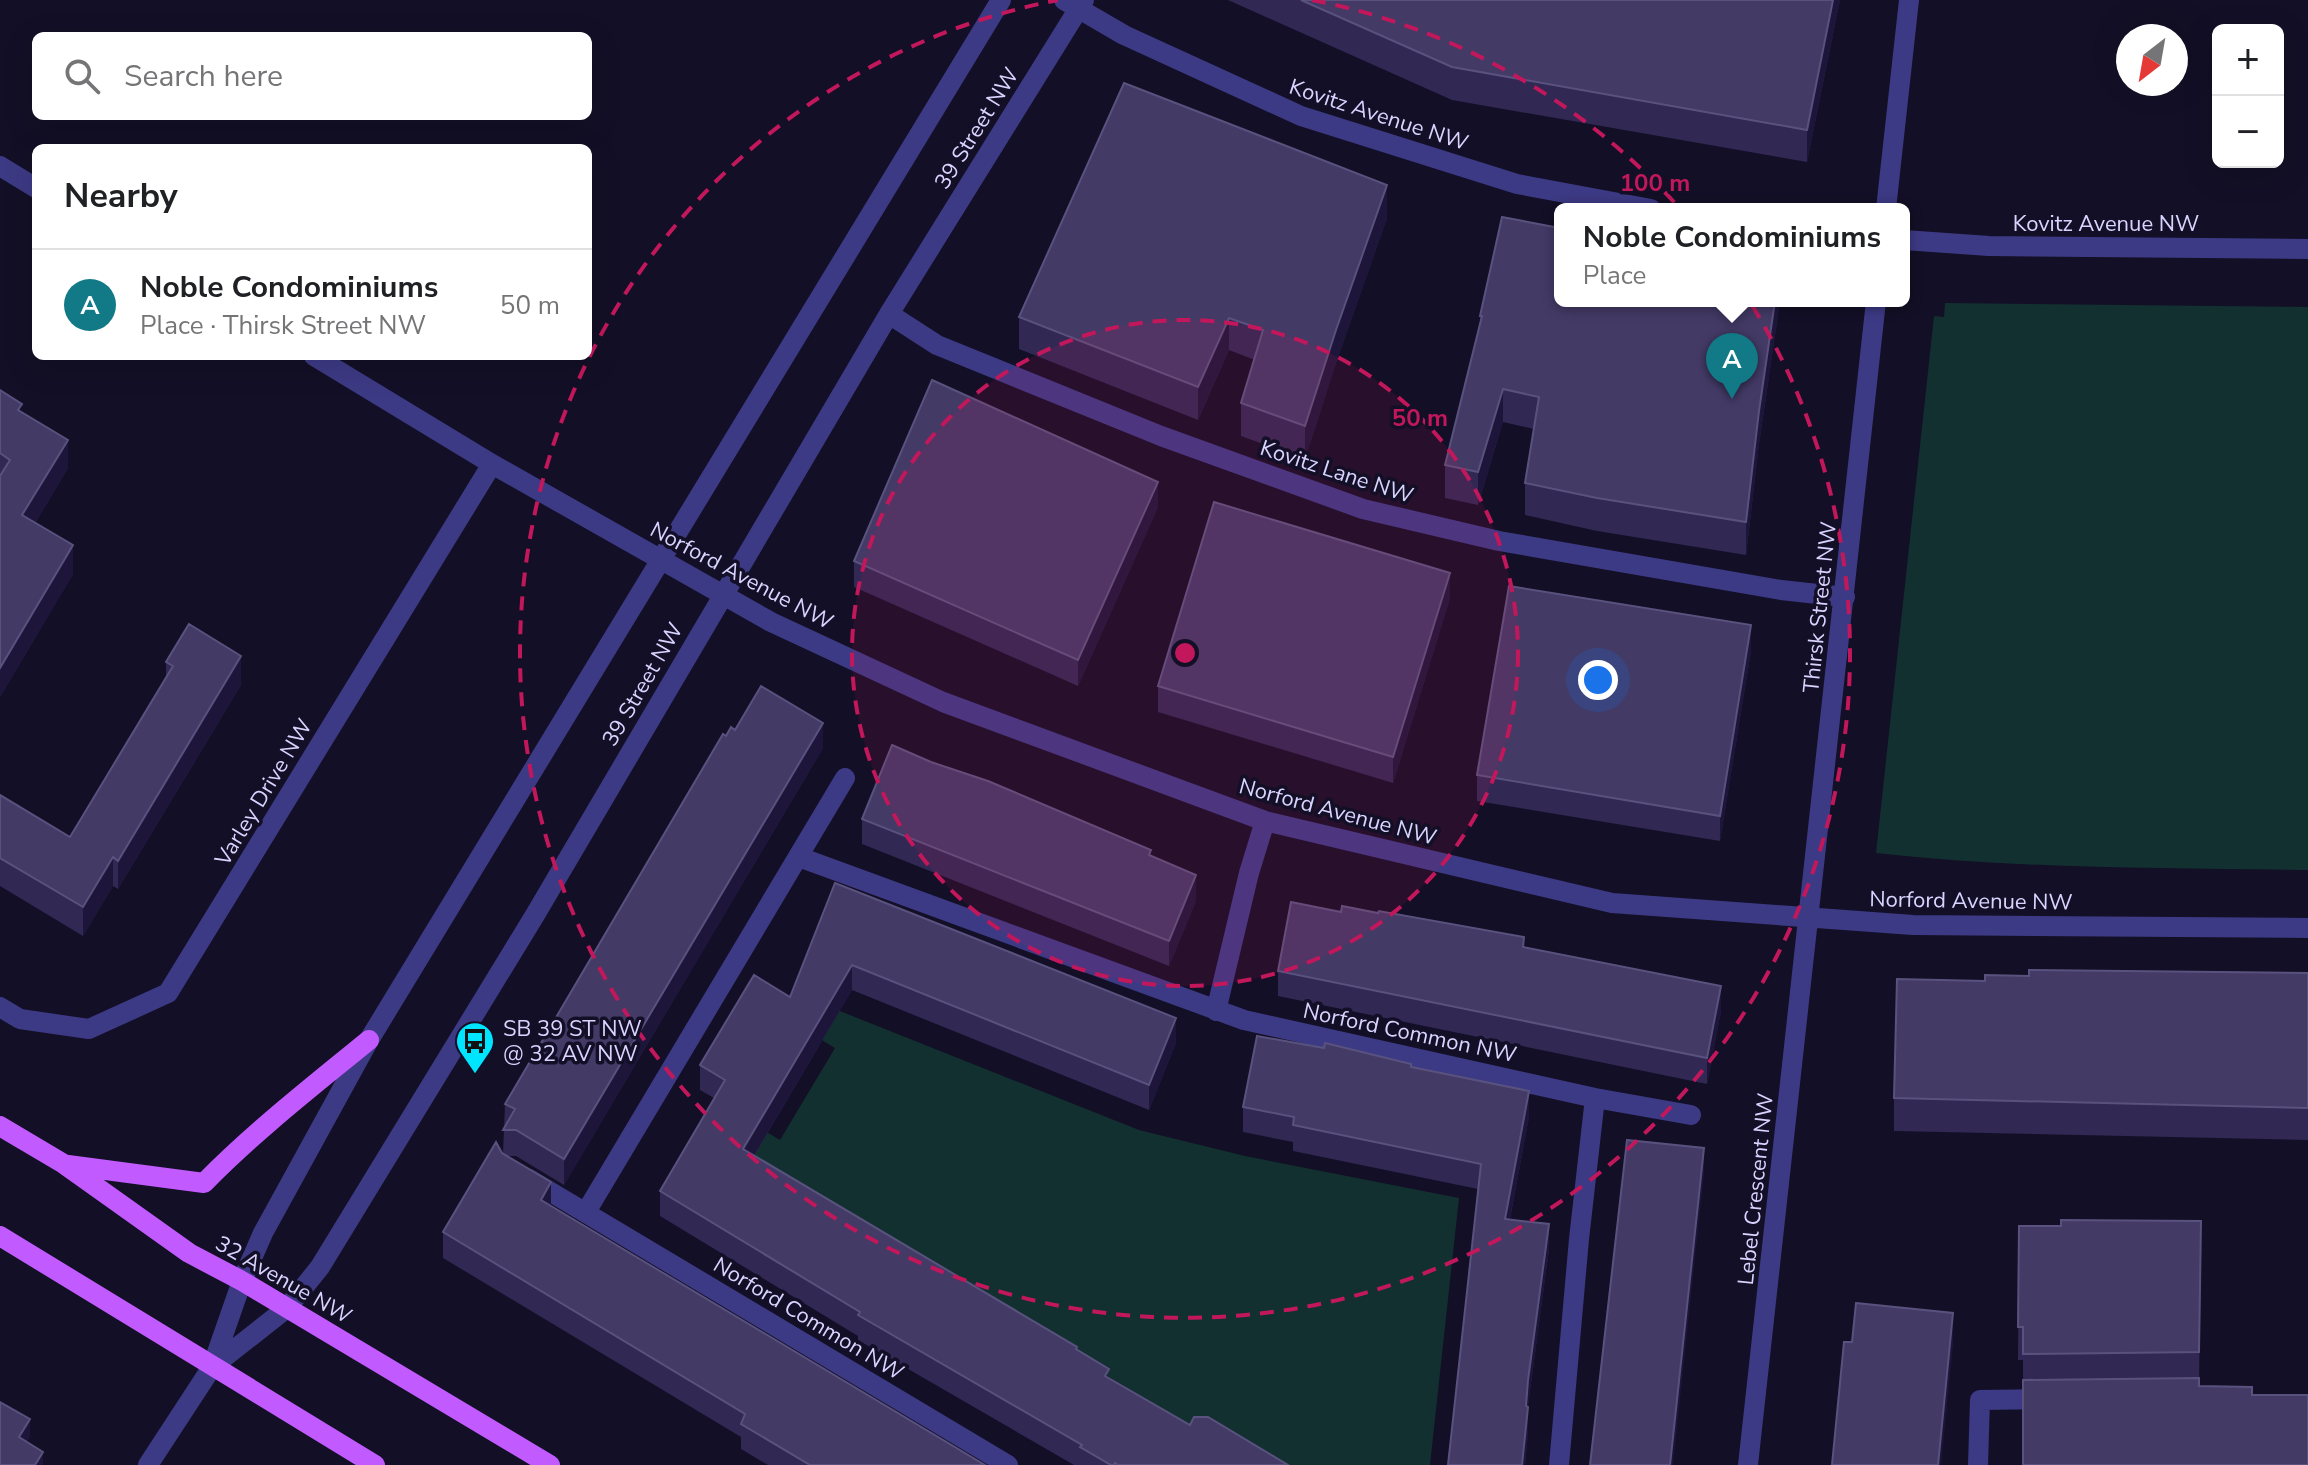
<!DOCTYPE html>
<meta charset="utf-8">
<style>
body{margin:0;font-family:"Nunito Sans",sans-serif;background:#f6f6f6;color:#202124}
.controls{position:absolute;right:24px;top:24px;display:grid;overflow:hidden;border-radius:12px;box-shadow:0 8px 32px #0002}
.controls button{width:72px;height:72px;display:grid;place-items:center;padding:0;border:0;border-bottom:2px solid #e0e0e0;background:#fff;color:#202124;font:40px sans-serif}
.compass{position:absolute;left:2116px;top:24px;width:72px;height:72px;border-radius:50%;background:#fff;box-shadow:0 8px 32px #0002;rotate:211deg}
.you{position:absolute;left:1598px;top:680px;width:28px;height:28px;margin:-20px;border:6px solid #fff;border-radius:50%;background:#1a73e8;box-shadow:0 0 0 12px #1a73e833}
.badge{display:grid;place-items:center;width:52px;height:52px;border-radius:50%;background:#127987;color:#fff;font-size:26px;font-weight:700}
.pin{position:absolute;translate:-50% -66px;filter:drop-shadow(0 2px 4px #0008)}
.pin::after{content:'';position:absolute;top:42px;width:28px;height:24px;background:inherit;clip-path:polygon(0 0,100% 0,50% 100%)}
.popup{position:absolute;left:1554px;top:203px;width:356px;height:104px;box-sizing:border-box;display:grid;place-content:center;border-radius:12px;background:#fff;filter:drop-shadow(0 2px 6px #0005);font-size:26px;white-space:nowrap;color:#757577}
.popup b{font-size:30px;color:#202124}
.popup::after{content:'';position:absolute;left:50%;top:100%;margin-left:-16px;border:16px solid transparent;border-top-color:#fff}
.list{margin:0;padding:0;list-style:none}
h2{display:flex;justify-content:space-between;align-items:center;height:104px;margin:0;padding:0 32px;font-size:34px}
h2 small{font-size:26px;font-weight:400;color:#757577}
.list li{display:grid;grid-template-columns:52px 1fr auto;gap:24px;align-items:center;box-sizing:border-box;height:112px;padding:0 32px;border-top:2px solid #e0e0e0}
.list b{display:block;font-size:30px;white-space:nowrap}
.list p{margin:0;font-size:26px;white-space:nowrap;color:#757577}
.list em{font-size:26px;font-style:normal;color:#757577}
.icon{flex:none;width:44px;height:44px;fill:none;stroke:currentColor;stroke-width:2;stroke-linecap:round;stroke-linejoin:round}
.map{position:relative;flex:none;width:2308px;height:1465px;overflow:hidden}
.search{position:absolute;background:#fff;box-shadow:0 8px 32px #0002;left:32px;top:32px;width:560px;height:88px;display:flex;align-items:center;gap:20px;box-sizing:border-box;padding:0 28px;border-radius:12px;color:#757577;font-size:30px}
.panel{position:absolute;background:#fff;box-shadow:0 8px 32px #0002;left:32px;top:144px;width:560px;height:216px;border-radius:12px}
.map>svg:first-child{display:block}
</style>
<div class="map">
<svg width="2308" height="1465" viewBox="0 0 2308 1465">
<rect width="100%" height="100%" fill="#130f26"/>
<path fill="#12302f" d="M1945,303L2308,307V870C2164,868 2020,869 1876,853L1934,316L1944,317Z
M792,992L1139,1130L1245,1156L1459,1198L1430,1465H1255L703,1133L720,1104L780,1140L835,1048L780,1015Z"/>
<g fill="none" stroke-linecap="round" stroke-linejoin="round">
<path stroke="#3d3a85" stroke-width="20" d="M1064,0L1124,35L1301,116L1517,184L1651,209
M0,166L36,188
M1886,209L1909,0
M1904,240L1989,246L2308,249
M889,314L937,345L1161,436L1363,509L1499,541L1781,590L1845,597
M314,356L492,464L771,622L943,702L1265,821L1612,903L1913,925L2308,928
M799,857L1244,1020L1595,1098L1691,1115
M0,1007L20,1019L89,1029L168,993L492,464
M1216,1011L1249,873L1265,821
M529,1179L1008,1465
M586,1212L845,778
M212,1367L242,1281L263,1233L369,1040L1001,0
M148,1465L212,1367L287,1308L320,1267L535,915L889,314L1084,0
M1559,1465L1579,1239L1595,1098
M1748,1465L1876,301
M1978,1465L1980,1400L2048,1399"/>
<path stroke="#c25bff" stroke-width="20" d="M0,1126L64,1164L189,1253L242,1281L550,1465
M68,1165L204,1183C255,1131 313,1086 369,1040
M0,1236L375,1465"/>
</g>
<path fill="#312854" d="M1228,0H1840L1807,162L1452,100Z
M1387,218L1336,363L1305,459L1241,436V403L1255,360L1229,350L1198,420L1019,349V317Z
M1780,301L1759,444L1746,555L1597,531L1525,515V483L1534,429L1503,422L1478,505L1445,498V465L1480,325V316Z
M0,390L22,412L68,468L35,523L73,574L0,697Z
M1158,507L1078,686L854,587V561Z
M1450,598L1393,783L1158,712V686Z
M1751,651L1720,841L1477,801V775Z
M166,662L241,685L118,889L113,886L83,936L0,886V795L70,837L166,677Z
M735,730L823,748L564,1185L516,1156H508L551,1206L985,1465H768L741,1449V1437L443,1258V1232L503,1153L505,1104L726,736Z
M862,819L1151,856L1196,901L1169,966L862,844Z
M835,883L1176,1043L1149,1110L852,990L754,1156L1077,1350L1109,1379L1190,1425L1288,1465H1074L858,1340V1336L660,1216V1191L714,1098L700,1090V1065L790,997Z
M1524,947L1721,1011L1707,1084L1278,996V971Z
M2308,973V1140L1894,1131V1098L1985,981L2029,976Z
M1411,1067L1529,1117L1510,1219L1549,1249L1528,1406V1432L1525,1465H1448L1478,1189L1293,1151V1142L1243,1132V1107Z
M2019,1226L2201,1254L2199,1386L2252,1395L2023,1465V1360H2018Z"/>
<path fill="#1d163a" d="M1833,0H1840L1807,162V130Z
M1387,185V218L1336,363L1305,459V426L1336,330Z
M1775,301L1780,302L1759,444L1746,555V522L1759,411Z
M1229,318V350L1198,420V387Z
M1503,389V422L1478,505V472Z
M68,440V468L22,544V515Z
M1158,482V507L1078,686V660Z
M73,545V574L0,697V668Z
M1450,573V598L1393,783V757Z
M1751,625V651L1720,841V816Z
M241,656V685L118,889V861Z
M823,723V748L564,1185V1159Z
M113,857V886L83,936V907Z
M1196,875V901L1169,966V941Z
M852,965V990L743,1174V1149Z
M1721,986V1011L1707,1084V1058Z
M1176,1018V1043L1149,1110V1085Z
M1529,1091V1117L1505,1244V1219Z
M1704,1148V1173L1673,1465H1670Z
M551,1182V1207L541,1200Z
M1549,1224V1249L1528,1406L1526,1428L1528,1407V1432L1525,1465H1522L1528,1380Z
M1953,1313V1346L1941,1465H1938Z
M30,1419V1437L19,1455V1437Z
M43,1452V1465H35Z"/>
<path fill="#433a66" stroke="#5a527e" stroke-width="2" d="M1301,0H1833L1807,130L1452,67Z
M1124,83L1387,185L1336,330L1305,426L1241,403L1263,330L1229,318L1198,387L1019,317Z
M1502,217L1560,228V301H1775L1759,411L1746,522L1597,498L1525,483L1539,397L1503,389L1478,472L1445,465L1482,316H1480Z
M932,380L1158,482L1078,660L854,561Z
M0,390L22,404L18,410L68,440L22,515L73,545L0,668V476L10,460L0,453Z
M1214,502L1450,573L1393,757L1158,686Z
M1509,586L1751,625L1720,816L1477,775Z
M189,624L241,656L118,861L113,857L83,907L0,858V795L70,837L173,666L166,662Z
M761,686L823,723L564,1159L516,1130H503L515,1109L505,1104L723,734L726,736L731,727L735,730Z
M892,745L931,762L988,781L1151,850L1149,855L1196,875L1169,941L862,819Z
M835,883L1176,1018L1149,1085L852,965L743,1149L1077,1347L1076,1349L1109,1369L1105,1376L1190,1425L1194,1417H1208L1288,1465H1118L1115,1463L1114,1465H1111L1080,1447L1082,1445L858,1315L860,1312L660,1191L725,1080L700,1065L754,975L790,997Z
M1291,902L1341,912L1342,906L1378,913L1379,911L1524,937L1523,947L1721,986L1707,1058L1278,971Z
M2029,970L2308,973V1108L1894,1098L1897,979L1985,981V975L2029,976Z
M1257,1036L1324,1048L1325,1043L1411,1064V1067L1529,1091L1505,1219L1549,1224L1528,1380L1526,1406L1528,1407L1522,1465H1448L1481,1164L1293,1125L1294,1117L1243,1107Z
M1627,1140L1704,1148L1670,1465H1590Z
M496,1142L502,1153L551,1182L541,1200L985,1465H810L741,1424L745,1414L443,1232Z
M2061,1220L2201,1221L2199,1352L2023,1354V1327H2018L2019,1226H2061Z
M1856,1303L1953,1313L1938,1465H1832L1844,1342H1852Z
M2199,1378V1386L2252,1387V1395H2308V1465H2023V1380Z
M0,1402L30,1419L19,1437L43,1452L35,1465H0Z"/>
<circle cx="1185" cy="653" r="333" fill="#c2185b" fill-opacity=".12"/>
<g fill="none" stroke="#c2185b" stroke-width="4" stroke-dasharray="14 10">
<circle cx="1185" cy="653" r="333"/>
<path d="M1312 0A665 665 0 1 1 1058 0"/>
</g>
<defs>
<symbol id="bus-pin" viewBox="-11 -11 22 30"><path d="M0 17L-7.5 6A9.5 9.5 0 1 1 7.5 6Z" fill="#00e5ff" stroke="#130f26"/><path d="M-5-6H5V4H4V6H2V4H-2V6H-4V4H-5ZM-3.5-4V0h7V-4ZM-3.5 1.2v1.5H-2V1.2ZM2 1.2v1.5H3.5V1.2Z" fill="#111"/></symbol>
</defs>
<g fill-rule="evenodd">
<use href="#bus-pin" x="453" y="1019" width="44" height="60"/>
</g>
<g text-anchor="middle" stroke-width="7" stroke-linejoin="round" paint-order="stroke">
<g font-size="22" fill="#d9d4ff" stroke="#130f26">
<text transform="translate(1379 114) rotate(18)" y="8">Kovitz Avenue NW</text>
<text transform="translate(976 128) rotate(-58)" y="8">39 Street NW</text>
<text x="2106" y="231">Kovitz Avenue NW</text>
<text transform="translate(1337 471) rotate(18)" y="8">Kovitz Lane NW</text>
<text transform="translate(742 575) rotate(28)" y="8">Norford Avenue NW</text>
<text transform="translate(1819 607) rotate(-84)" y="8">Thirsk Street NW</text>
<text transform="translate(642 684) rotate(-60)" y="8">39 Street NW</text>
<text transform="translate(263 792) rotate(-59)" y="8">Varley Drive NW</text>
<text transform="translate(1338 811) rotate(15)" y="8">Norford Avenue NW</text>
<text transform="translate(1971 900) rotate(1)" y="8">Norford Avenue NW</text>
<text transform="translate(1410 1032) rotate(12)" y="8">Norford Common NW</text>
<text transform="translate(1755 1189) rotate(-84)" y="8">Lebel Crescent NW</text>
<text transform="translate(284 1279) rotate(30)" y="8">32 Avenue NW</text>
<text transform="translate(809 1318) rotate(31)" y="8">Norford Common NW</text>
</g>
<g font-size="22" fill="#d9d4ff" stroke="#130f26" text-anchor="start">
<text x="503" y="1036">SB 39 ST NW<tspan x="503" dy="25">@ 32 AV NW</tspan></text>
</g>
</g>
<circle cx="1185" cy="653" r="12" fill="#c2185b" stroke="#130f26" stroke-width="4"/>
<g font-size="24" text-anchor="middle" font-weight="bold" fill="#c2185b" stroke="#130f26" stroke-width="7" stroke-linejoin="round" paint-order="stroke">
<text x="1655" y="191">100 m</text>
<text x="1420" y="426">50 m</text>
</g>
</svg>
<div class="controls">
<button>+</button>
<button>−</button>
</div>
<svg class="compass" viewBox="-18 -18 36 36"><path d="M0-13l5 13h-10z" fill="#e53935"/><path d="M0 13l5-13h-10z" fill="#757577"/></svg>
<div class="you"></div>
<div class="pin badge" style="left:1732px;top:399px">A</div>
<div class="popup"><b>Noble Condominiums</b>Place</div>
<div class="search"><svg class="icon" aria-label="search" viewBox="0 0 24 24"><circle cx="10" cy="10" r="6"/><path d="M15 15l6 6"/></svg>Search here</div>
<section class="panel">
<h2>Nearby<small></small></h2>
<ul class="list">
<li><span class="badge">A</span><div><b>Noble Condominiums</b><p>Place · Thirsk Street NW</p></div><em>50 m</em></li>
</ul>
</section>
</div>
